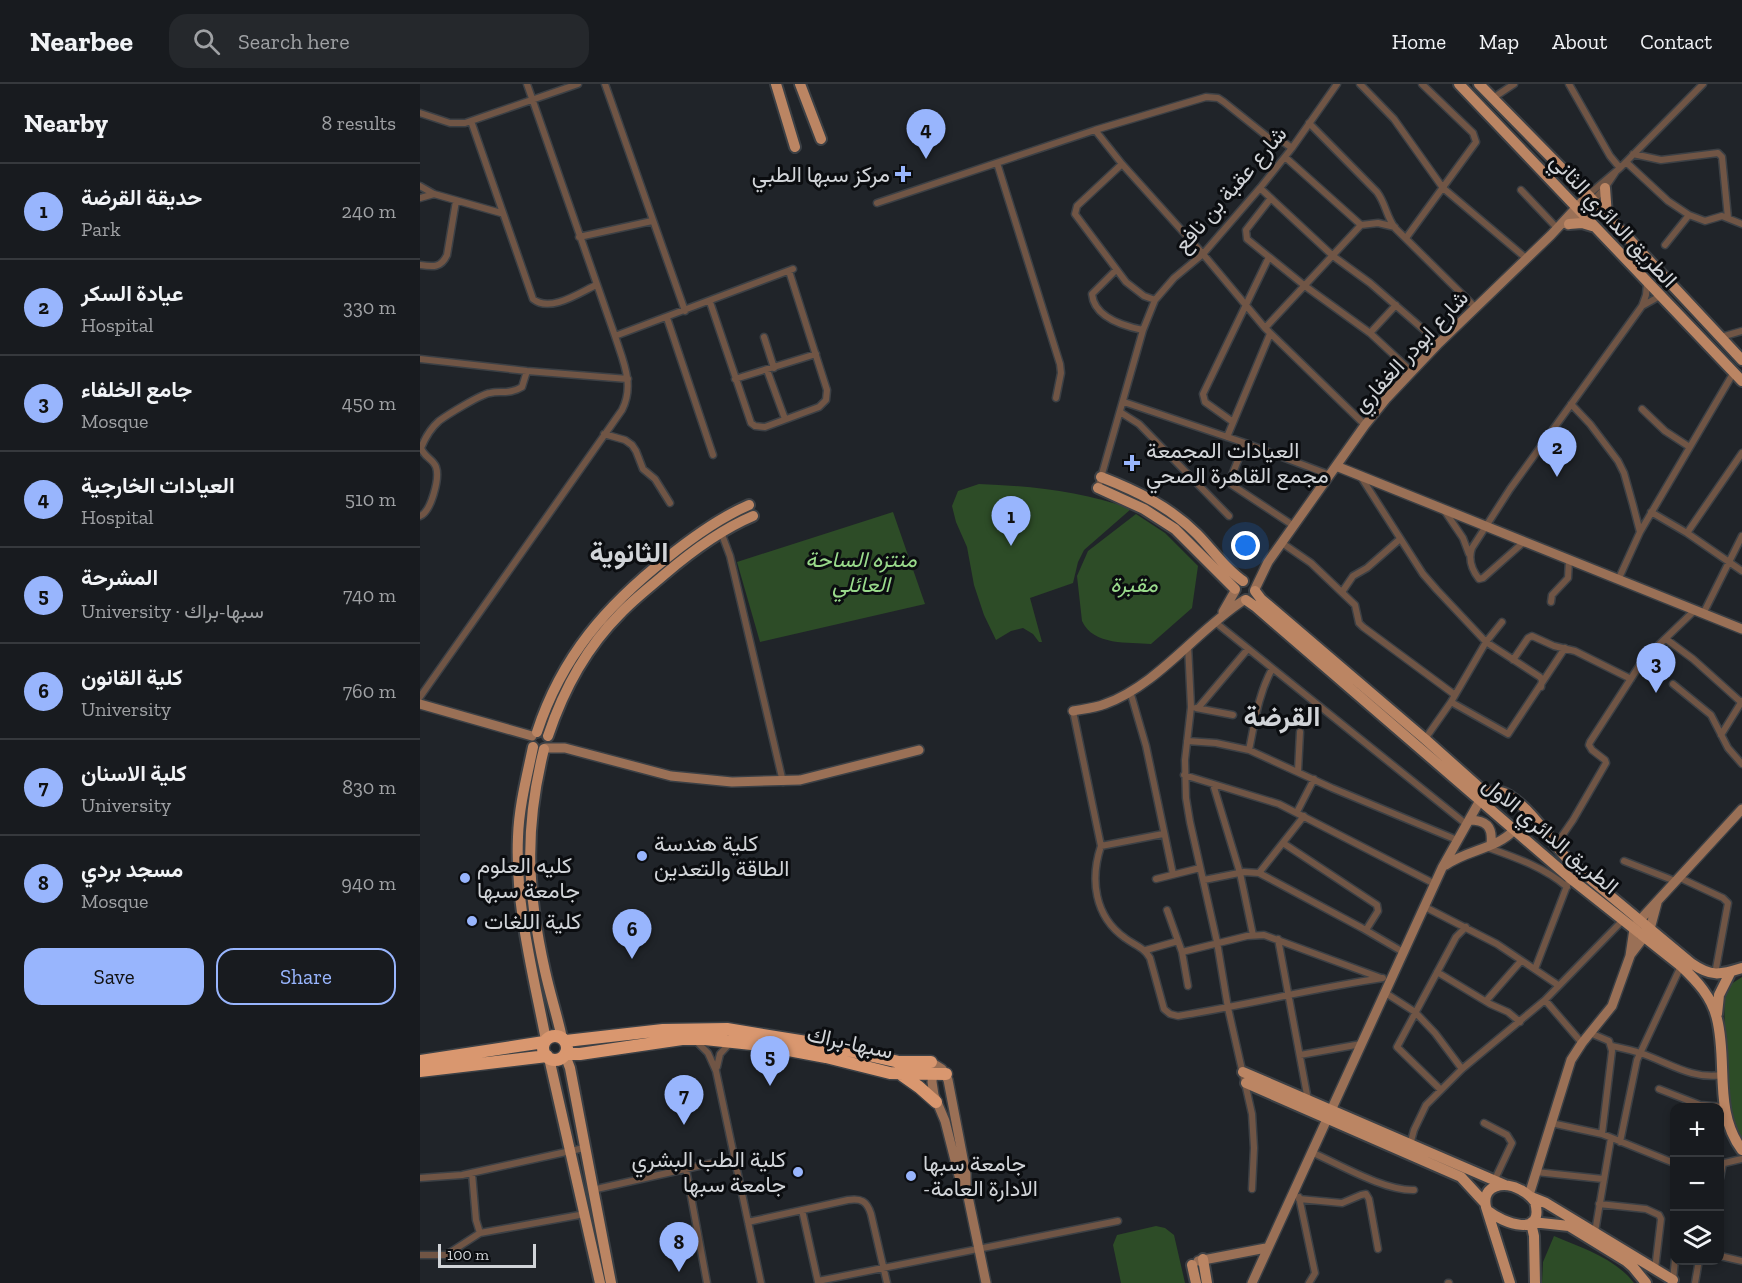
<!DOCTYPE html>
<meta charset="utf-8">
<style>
body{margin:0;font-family:"Zilla Slab",Vazirmatn,serif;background:#25282c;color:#f1f3f6}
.controls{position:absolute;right:18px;bottom:18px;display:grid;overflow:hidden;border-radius:12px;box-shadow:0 3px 9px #0003}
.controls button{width:54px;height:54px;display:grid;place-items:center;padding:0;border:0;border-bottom:2px solid #36393d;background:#181b1f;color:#f1f3f6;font:30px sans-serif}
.scale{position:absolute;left:18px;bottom:15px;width:98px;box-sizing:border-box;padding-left:6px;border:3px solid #d1d4d8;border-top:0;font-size:16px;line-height:21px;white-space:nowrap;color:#d1d4d8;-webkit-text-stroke:4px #0b0d10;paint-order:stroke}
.you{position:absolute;left:826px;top:462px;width:21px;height:21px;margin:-15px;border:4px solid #fff;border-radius:50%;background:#1a73e8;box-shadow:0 0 0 9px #1a73e833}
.badge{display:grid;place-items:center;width:39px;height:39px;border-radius:50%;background:#98b5fd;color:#111;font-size:20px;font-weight:700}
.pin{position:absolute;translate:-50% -50px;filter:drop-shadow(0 2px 3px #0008)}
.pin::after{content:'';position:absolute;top:32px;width:21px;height:18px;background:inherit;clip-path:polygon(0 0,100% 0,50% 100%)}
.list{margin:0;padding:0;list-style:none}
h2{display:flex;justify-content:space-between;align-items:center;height:78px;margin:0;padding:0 24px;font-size:26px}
h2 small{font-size:20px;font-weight:400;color:#9fa1a4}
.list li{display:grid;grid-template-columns:39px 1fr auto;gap:18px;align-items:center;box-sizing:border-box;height:96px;padding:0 24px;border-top:2px solid #36393d}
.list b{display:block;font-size:22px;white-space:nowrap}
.list p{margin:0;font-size:20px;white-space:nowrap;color:#9fa1a4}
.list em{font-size:20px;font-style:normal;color:#9fa1a4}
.actions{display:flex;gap:12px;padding:18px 24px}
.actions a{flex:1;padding:14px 0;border:2px solid #98b5fd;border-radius:18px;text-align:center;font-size:21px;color:#98b5fd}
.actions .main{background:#98b5fd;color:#111}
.icon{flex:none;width:33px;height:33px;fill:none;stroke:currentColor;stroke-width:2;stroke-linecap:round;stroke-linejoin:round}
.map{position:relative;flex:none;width:1322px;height:1199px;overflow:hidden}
header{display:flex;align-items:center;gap:36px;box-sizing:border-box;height:84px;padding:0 30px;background:#181b1f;border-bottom:2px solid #36393d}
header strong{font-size:28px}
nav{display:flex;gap:33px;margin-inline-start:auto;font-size:21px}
.search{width:420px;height:54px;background:#25282c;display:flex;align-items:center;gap:15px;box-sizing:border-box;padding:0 21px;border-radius:18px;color:#9fa1a4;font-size:22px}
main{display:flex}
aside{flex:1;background:#181b1f}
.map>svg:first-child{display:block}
</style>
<header>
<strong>Nearbee</strong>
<div class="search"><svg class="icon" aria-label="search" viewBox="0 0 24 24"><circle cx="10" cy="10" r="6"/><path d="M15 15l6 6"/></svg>Search here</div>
<nav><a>Home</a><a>Map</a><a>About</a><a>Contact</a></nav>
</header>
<main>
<aside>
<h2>Nearby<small>8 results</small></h2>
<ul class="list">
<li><span class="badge">1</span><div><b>حديقة القرضة</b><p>Park</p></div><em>240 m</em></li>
<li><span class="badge">2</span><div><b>عيادة السكر</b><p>Hospital</p></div><em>330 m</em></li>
<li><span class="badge">3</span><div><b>جامع الخلفاء</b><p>Mosque</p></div><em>450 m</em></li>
<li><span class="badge">4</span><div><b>العيادات الخارجية</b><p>Hospital</p></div><em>510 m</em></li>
<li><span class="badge">5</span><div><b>المشرحة</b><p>University · سبها-براك</p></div><em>740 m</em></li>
<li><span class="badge">6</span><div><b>كلية القانون</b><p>University</p></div><em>760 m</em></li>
<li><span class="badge">7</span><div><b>كلية الاسنان</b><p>University</p></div><em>830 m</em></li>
<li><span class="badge">8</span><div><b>مسجد بردي</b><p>Mosque</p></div><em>940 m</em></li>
</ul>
<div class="actions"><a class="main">Save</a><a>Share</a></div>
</aside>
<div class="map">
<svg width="1322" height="1199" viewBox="0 0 1322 1199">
<rect width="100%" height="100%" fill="#202429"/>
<path fill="#2d4c27" d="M559,400C611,402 661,407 711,425L664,466L658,478L653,499L610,514L622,558H619L613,550L603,544L591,547L576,556L564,531L554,501L547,463L536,438L532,422L538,407Z
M473,428L505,520L340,558L317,478Z
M716,430L745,449L778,482L772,524L731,560C709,558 673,562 662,537L657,492L668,467Z
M1322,893V1065L1307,1027L1304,913L1308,902Z
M736,1142L745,1144L754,1151L765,1199H701L693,1161L697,1151Z
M1134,1152C1162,1164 1195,1174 1214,1199H1122L1123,1178Z"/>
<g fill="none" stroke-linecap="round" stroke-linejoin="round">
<defs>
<path id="street" d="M185,0L265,227
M940,0L974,35L1023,104L1107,175
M1149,0L1190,72L1200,84
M1073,14L1094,0
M0,29L30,39H45L158,0
M51,37L113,215C130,229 159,209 176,201
M889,39L957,108C966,120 966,132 975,144L1056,224
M675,46L702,80L783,170L845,244L945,341
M1213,70L1241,76L1298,69L1302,73L1308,134
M865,73L941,141L958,139L975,143
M1206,78L1248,117L1269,131L1285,137L1302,132L1322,140
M577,79L640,280L641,289L636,314
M702,80L657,122L655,130L706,198L724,212L735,216
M0,102L14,110L81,129
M840,104L913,172L950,199L1019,259
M1101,106L1137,144
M1168,111L1200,84L1283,0
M0,114L14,110
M851,114L826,146L827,155L885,202L950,249L991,287
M1173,117L1185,104L1195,89
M457,119L675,46L786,13L798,14L804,18L849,54L862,57L872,64
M159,153L232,137
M986,154L1056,58L1053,49L1002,0
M1245,161L1269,131
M0,181C13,183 21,184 27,171L36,117
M696,186L672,210C674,233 703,242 723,246
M290,218L331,339L335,342L345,343L399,323L406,316L407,306L369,187
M1222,222L1240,212
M247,234L293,371
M845,244L941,141
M950,249L976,221
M195,252L373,185
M344,253L354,284
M1301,253L1322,247
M0,275L107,287L208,295
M347,286L365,335
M315,295L396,270
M704,318L825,359L910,391
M1151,320L1170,340L1198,377L1204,389L1213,421L1220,448L1199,494
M1222,325L1245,347L1268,362
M700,328L719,340L809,432
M813,338L785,318L783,310L849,173
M184,350L205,356L212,361L216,367L223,385L235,395L250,419
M807,353L850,250
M825,359L810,396L812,401L874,442
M941,393L1003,490L1017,506L1066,558L1120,593L1122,596L1121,603
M678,404L723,246L735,216L754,194L783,170L840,104L872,64L917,0
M1024,426L1043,454L1049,470
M1231,428L1267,449L1322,487
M0,432C11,428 20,394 16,383C13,375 4,373 1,364C5,354 11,344 19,337C27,331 61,310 70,309C81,307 91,310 102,303L107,287
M301,448L310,472L363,698
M1220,448L1314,288
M1267,449L1322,369
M1105,457L1063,494L1059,495C1052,486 1048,475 1052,464L1090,405L1222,222L1226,211L1227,199
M862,459L891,479L935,521L939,539L943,543L1035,611
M922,508L933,492L947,484L980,455
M1131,518L1132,511L1148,494L1149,476
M1284,528L1322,452
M795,538L1046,740
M1246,555L1273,575L1322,619
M768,561L771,623L765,676L766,714L770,738L797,858L808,924L832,1030L834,1064L832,1105
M1093,576L1108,554L1112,552L1134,562L1155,567L1211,595
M1253,600L1291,631L1308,664L1322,680
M710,607L726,662L753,790
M0,613L202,326C215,301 203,277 195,252L107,0
M1031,618L1088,650L1145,564
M776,624L813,631
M778,624L827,566
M653,627L681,762
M1301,651L1322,617
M1005,655L1031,618L1066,558L1082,538
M767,657L796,659L829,666L912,704L1037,756
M829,666C835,637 838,611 852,585
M878,687L880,648
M764,691L859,720L1015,800
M793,700L820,789L833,851
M877,728L894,695
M743,750L681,762C670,795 674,832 705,854C714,861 724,863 730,874L744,925L750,930L758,932C827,921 894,904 963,894
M863,759L957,821L958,827L946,846
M1135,762L1153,736L1186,679L1185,676L1172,666L1169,661L1170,658L1223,576L1275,526
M1066,763C1094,773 1124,783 1147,803
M1204,777L1255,797
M839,789L884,732
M1258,793L1303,814L1308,819L1295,890
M736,795L780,784
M784,796L824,788L839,789L942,844L983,868
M1005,823L1077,860L1138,901
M747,826L762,868L768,902
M858,855L888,1016
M726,866L758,857
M762,868L827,852L844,851L961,894
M1115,885L1150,794
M1017,888L1070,920L1088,928L1100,938
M964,908L995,928L1015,949L1042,985
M1125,916L1162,959
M1066,917L1101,877
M1170,949L1189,957L1192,967L1182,1050
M276,957L288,969L296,987L341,1199
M1192,962C1201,964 1211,966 1220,969C1248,978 1272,996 1302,991
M880,971L941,960
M297,983L300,970L310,959
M1239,1005L1280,1021L1304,1023
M1021,1006L977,963L1036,853L1046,843
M1064,1039L1087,1051L1092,1059L1075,1095
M1131,1039L1182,1050L1254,1079
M1200,1058L1217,976L1261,882
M990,1061L994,1046L1006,1021L1042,985L1125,916L1203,836
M891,1068C919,1080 964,1107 994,1106
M1300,1080L1322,1075
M266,1085L287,1199
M1116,1088L1183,1095
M52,1089L56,1136L60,1149L165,1130
M0,1094L42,1091L164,1064
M1300,1094L1303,1079
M172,1106L314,1074
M879,1113L895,1189L889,1199
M879,1115L922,1119L941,1111L946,1110L949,1115L958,1165
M1179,1120L1226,1125L1239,1131L1241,1135L1235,1185
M382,1126L398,1198
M328,1138L428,1116C441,1114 447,1117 451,1130L467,1199
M1175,1148L1191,1054
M0,1171H26L60,1149
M1300,1172L1322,1177
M1253,1196L1255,1176
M398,1197L698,1137
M1028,1199H1029
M1275,1199L1279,1176"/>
<path id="secondary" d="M1148,141L1173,117
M916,382L1322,545
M835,505L848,478L945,341L966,315L1019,259L1131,151L1168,111
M803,528L815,507
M0,620L112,652
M653,627C664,625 675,624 685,620C738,601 777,546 824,516
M126,664H145L251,692L312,698L380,696L499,666
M1049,736C1066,736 1073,742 1071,760
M1026,781C1046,766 1077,765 1094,746C1100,740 1103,732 1107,726
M1211,870L1230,845L1237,819
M511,978L522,985L528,996L546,1090V1103L566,1199
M513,986L512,998L514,1011L525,1037L539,1092L546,1103
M1109,1111L1151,976L1162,959L1192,922L1210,872L1214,845L1219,837L1322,725
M778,1177L846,1164
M832,1199L1022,784L1063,711"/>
<path id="primary" d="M356,0L375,63
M380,0L401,55
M1039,0L1322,297
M1059,0L1168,111L1322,276
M1185,104L1187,132
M1149,140L1162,139L1172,142
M681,393C717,407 750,423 777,450C792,465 805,485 823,497
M678,404L724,425L755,445L815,505
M835,507L841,515L1005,655L1061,705C1070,710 1079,705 1088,711C1114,727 1130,757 1151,779L1271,879C1291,893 1300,891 1322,884
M826,516L836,523L1150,794L1261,882C1277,897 1292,913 1297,935C1308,979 1293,1027 1322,1066
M117,648C142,572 186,522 248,473C273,453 299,434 329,421
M128,652C143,607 166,564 200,530C214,515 230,503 245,490C272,467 300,446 333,432
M113,663C107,692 99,722 98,753C95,821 113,889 126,956
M124,665C104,745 107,807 125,887C130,910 137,931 142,954
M1297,930L1299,911L1310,889
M145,971L150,984L191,1199
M129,974L180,1199
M823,988L1085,1101
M826,999L1041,1093L1064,1118
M1111,1113L1126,1119L1253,1196
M1068,1127C1083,1139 1125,1155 1115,1118C1111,1113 1107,1109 1101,1106C1085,1097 1061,1100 1066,1123L1090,1199
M1112,1138L1149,1142L1206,1177L1213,1183L1226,1199
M1111,1139L1114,1152L1115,1199
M783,1175L787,1199
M772,1181L776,1199"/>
<path id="highway" d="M123 964a12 12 0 1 1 24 0a12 12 0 1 1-24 0Z
M146,957L243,946L307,945L405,961L479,978H511
M146,970H160L262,955H285L341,961L406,973L470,989L526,990
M0,977L124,958
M0,987L127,972
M482,991L499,1003L516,1018"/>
</defs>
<use href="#street" stroke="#3c4045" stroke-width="9"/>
<use href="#secondary" stroke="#3c4045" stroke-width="12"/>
<use href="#primary" stroke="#3c4045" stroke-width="14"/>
<use href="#highway" stroke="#3c4045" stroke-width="15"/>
<use href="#street" stroke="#705545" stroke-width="6"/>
<use href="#secondary" stroke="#9a7056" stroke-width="9"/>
<use href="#primary" stroke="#bb8563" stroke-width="10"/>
<use href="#highway" stroke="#d9976f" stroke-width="12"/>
</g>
<g fill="#98b5fd" stroke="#0b0d10" stroke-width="2">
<path d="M480 81h6v6h6v6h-6v6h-6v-6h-6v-6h6z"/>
<path d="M709 370h6v6h6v6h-6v6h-6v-6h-6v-6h6z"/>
<circle cx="222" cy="772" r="6"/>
<circle cx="45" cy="794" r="6"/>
<circle cx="52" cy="837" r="6"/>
<circle cx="378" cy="1088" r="6"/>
<circle cx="491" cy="1092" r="6"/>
</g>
<g text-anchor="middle" stroke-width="6" stroke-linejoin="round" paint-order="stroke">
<g font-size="22" fill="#d1d4d8" stroke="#0b0d10" text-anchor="start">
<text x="470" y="98" text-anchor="end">مركز سبها الطبي</text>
<text x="726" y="374">العيادات المجمعة<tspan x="726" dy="25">مجمع القاهرة الصحي</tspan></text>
<text x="234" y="767">كلية هندسة<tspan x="234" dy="25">الطاقة والتعدين</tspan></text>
<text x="57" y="789">كليه العلوم<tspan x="57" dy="25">جامعة سبها</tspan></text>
<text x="64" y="845">كلية اللغات</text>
<text x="366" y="1083" text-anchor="end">كلية الطب البشري<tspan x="366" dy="25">جامعة سبها</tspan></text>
<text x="503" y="1087">جامعة سبها<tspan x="503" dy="25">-الادارة العامة</tspan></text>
</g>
<g font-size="22" fill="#d1d4d8" stroke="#0b0d10">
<text transform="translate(810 105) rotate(-49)" y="8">شارع عقبة بن نافع</text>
<text transform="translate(1194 136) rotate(47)" y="8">الطريق الدائري الثاني</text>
<text transform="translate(990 267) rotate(-47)" y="8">شارع ابودر الغفاري</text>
<text transform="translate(1131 751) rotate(40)" y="8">الطريق الدائري الاول</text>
<text transform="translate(430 958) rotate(12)" y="8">سبها-براك</text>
</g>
<g font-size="22" font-style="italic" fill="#99da8b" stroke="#0b0d10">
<text x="441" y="483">منتزه الساحة<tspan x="441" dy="25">العائلي</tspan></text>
<text x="714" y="508">مقبرة</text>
</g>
<g font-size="28" font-weight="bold" fill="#d1d4d8" stroke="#0b0d10">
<text x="209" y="478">الثانوية</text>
<text x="862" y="642">القرضة</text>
</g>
</g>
</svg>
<div class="controls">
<button>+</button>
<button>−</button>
<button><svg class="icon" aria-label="layers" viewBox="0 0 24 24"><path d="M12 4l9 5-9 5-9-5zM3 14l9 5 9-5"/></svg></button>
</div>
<div class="scale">100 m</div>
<div class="you"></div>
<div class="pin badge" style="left:591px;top:462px">1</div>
<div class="pin badge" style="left:1137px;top:393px">2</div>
<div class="pin badge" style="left:1236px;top:609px">3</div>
<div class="pin badge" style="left:506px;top:75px">4</div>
<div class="pin badge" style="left:350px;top:1002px">5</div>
<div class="pin badge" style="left:212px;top:875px">6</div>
<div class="pin badge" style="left:264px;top:1041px">7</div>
<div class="pin badge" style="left:259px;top:1188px">8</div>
</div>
</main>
